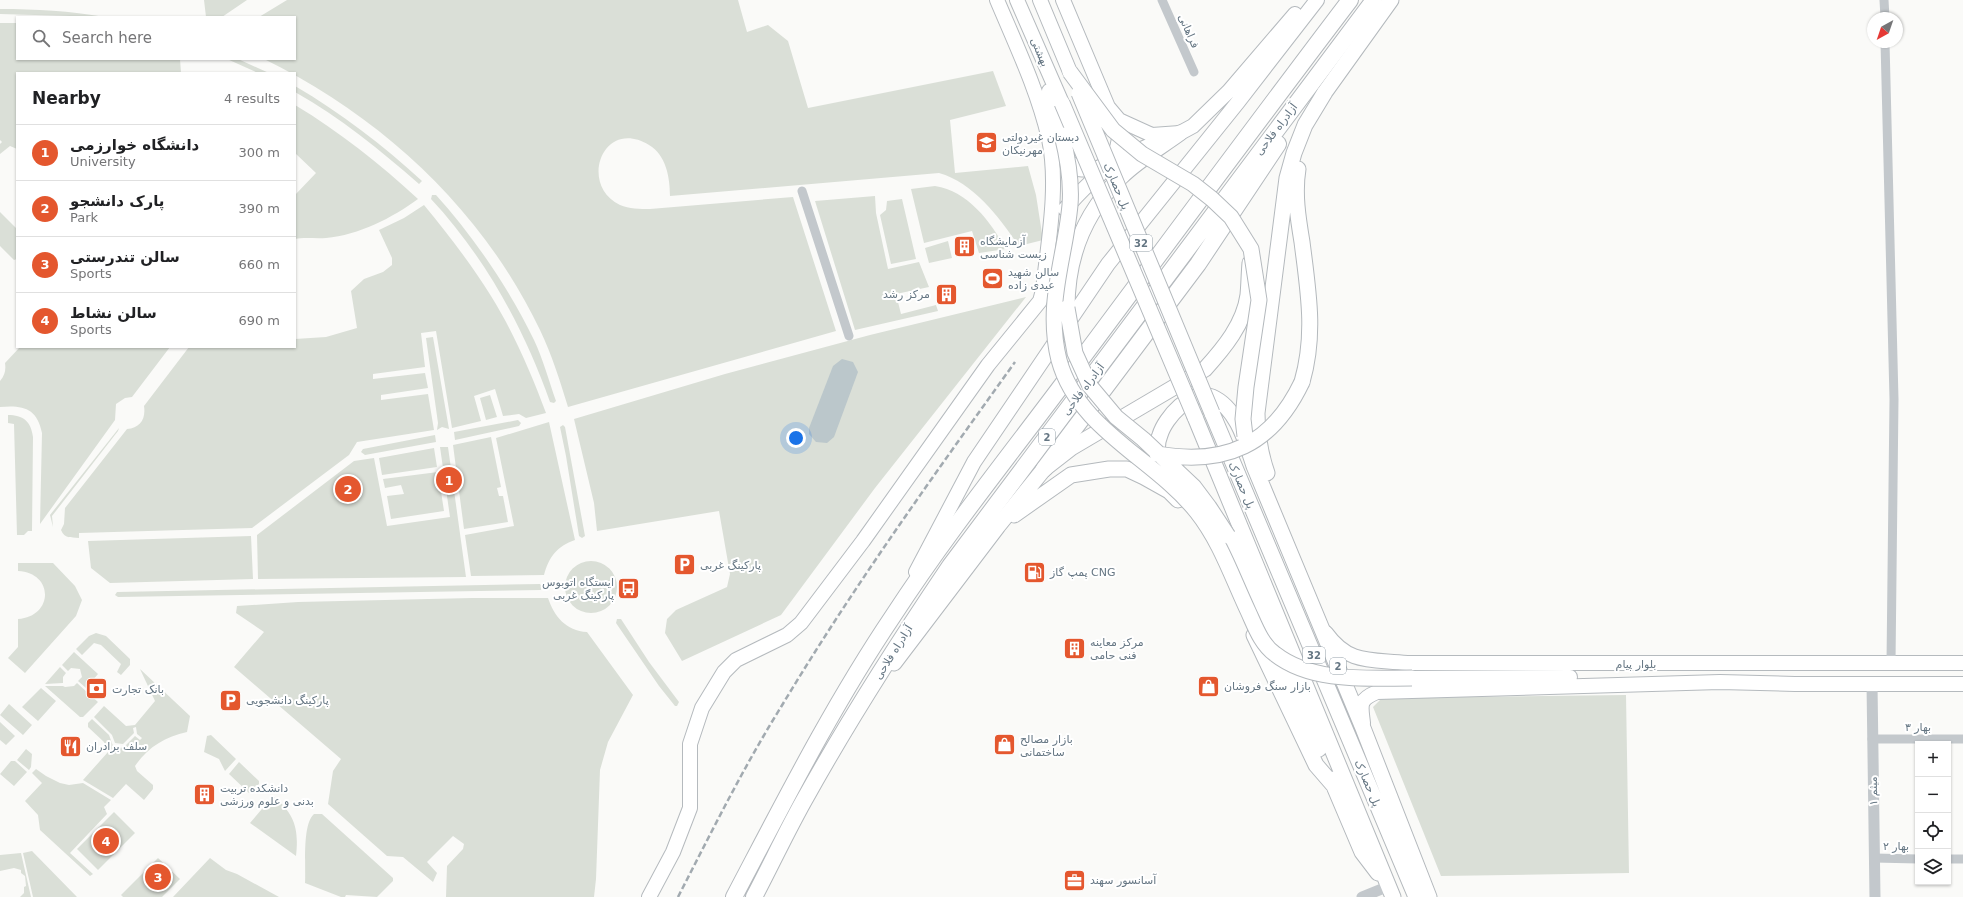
<!DOCTYPE html>
<meta charset="utf-8">
<style>
body{margin:0;font-family:"DejaVu Sans","Noto Naskh Arabic",sans-serif;background:#f6f6f6;color:#202124}
.controls{position:absolute;right:12px;bottom:12px;display:grid;overflow:hidden;border-radius:0px;box-shadow:0 1px 3px #0004}
.controls button{width:36px;height:36px;display:grid;place-items:center;padding:0;border:0;border-bottom:1px solid #e0e0e0;background:#fff;color:#202124;font:20px sans-serif}
.compass{position:absolute;left:1867px;top:12px;width:36px;height:36px;border-radius:50%;background:#fff;box-shadow:0 1px 3px #0004;rotate:220deg}
.you{position:absolute;left:796px;top:438px;width:14px;height:14px;margin:-10px;border:3px solid #fff;border-radius:50%;background:#1a73e8;box-shadow:0 0 0 6px #1a73e833}
.badge{display:grid;place-items:center;width:26px;height:26px;border-radius:50%;background:#e4572e;color:#fff;font-size:13px;font-weight:700}
.pin{position:absolute;translate:-50% -50%;border:2px solid #fff;box-shadow:0 1px 4px #0006}
.list{margin:0;padding:0;list-style:none}
h2{display:flex;justify-content:space-between;align-items:center;height:52px;margin:0;padding:0 16px;font-size:17px}
h2 small{font-size:13px;font-weight:400;color:#757577}
.list li{display:grid;grid-template-columns:26px 1fr auto;gap:12px;align-items:center;box-sizing:border-box;height:56px;padding:0 16px;border-top:1px solid #e0e0e0}
.list b{display:block;font-size:15px;white-space:nowrap}
.list p{margin:0;font-size:13px;white-space:nowrap;color:#757577}
.list em{font-size:13px;font-style:normal;color:#757577}
.icon{flex:none;width:22px;height:22px;fill:none;stroke:currentColor;stroke-width:2;stroke-linecap:round;stroke-linejoin:round}
.map{position:relative;flex:none;width:1963px;height:897px;overflow:hidden}
.search{position:absolute;background:#fff;box-shadow:0 1px 3px #0004;left:16px;top:16px;width:280px;height:44px;display:flex;align-items:center;gap:10px;box-sizing:border-box;padding:0 14px;border-radius:0px;color:#757577;font-size:15px}
.panel{position:absolute;background:#fff;box-shadow:0 1px 3px #0004;left:16px;top:72px;width:280px;height:276px;border-radius:0px}
.map>svg:first-child{display:block}
</style>
<div class="map">
<svg width="1963" height="897" viewBox="0 0 1963 897">
<rect width="100%" height="100%" fill="#fafaf8"/>
<path fill="#dadfd7" d="M204,0H247L222,17H206Z
M287,0H738L747,32L768,25L788,41L808,108L993,71L1006,106L950,120L955,173L1028,166L1036,195L1043,240L1019,246C999,217 974,183 939,173L670,196C670,177 666,155 649,145C603,117 578,185 620,205C629,209 640,209 650,209L793,197L836,331L568,407C560,381 552,355 540,330C482,209 382,117 264,59H295V17H259Z
M0,9C36,9 70,11 105,17L0,14Z
M0,23H17V59H180L181,73H17V149L10,146L0,154V144L2,142L0,140Z
M227,59H238L269,73H258Z
M295,86C341,113 383,145 422,181L419,184C380,150 341,118 295,92Z
M295,105C340,132 380,164 418,199C392,218 359,235 326,238C316,239 305,237 295,239V195L316,173L295,153Z
M935,186C968,191 990,221 1006,249L979,253L972,231L924,243L911,189Z
M432,195H436C474,237 510,290 534,340C543,359 549,381 556,401L554,403L550,402C524,328 485,257 431,199Z
M875,196L876,213L888,269L919,262L929,287L896,294L901,314L936,305L938,311L855,330L815,201Z
M902,199L916,259L891,264L880,215L886,210L887,201Z
M424,205C448,234 471,264 491,296C514,333 531,373 546,413L526,418L519,414L503,416L495,389L474,396L481,421L452,428L436,331L421,333L425,367L373,374V379L425,373L428,388L381,395V400L428,394L434,430L357,442L349,455L252,528L79,533V538C70,537 65,539 61,530L64,524L65,508L127,429C140,428 146,419 144,406L189,347H295V339L326,337L357,328L351,291L364,279L383,272L392,265V258L379,230L404,218Z
M0,212L16,228L17,227V259L14,260L0,246Z
M948,241L952,258L929,263L925,248Z
M1026,297L875,488L781,615L682,661L665,633L667,619L676,610L727,587L730,574L719,511L597,531L594,503L574,419L725,374L870,335Z
M433,337L449,429L442,427L437,430L438,423L426,338Z
M20,347H170L132,397L125,398L116,404L115,420L40,524L42,433C37,408 23,405 0,407V381C5,375 6,370 5,363Z
M490,395L497,417L486,420L480,398Z
M8,415C23,415 31,421 33,437L32,531H28L24,535H17L14,424L8,423Z
M518,420L521,423L519,426L455,440L454,432Z
M549,422L575,540C557,546 549,557 544,575L471,576L465,535L514,526L496,438Z
M563,425L565,427L585,536L582,538L579,536L566,456L560,427Z
M119,428L118,431L52,516L53,527L50,515Z
M435,435L436,442L365,455L361,452L363,449Z
M491,437L501,487L497,488L499,496H503L508,522L464,529L453,445Z
M440,447H448L466,577L258,579L257,535L354,461L374,458L387,526L450,517Z
M434,448L437,467L382,475L379,458Z
M438,472L444,511L391,519L387,496L404,494L401,485L385,488L383,479Z
M251,536L253,579L110,583L91,568L88,541Z
M565 587a26 26 0 1 1 52 0a26 26 0 1 1-52 0Z
M18,563H53L75,586L82,600L76,616L25,673L8,658L18,647V619C53,617 55,573 18,571Z
M540,584L542,587L541,590L118,597L115,595L117,592Z
M472,598H548C554,616 566,631 587,632L633,695L608,742L600,770L596,879L594,897H446L447,866L463,849L464,844L453,836L427,862L437,873L433,882L403,857L387,856L328,804L333,771L341,759L234,667L264,632L236,613L237,606L298,602Z
M617,619H621L649,662L679,702L677,706H675L659,686L616,623Z
M96,633L106,636L130,659V665L121,675L117,672L121,664L101,645L94,643L82,655L76,649L89,636Z
M74,652L98,674L86,688L78,681L82,677L80,669L71,668L68,671L62,665Z
M60,667L66,673L63,677V683L45,684Z
M140,669L190,716L187,732C165,737 148,747 135,766L137,771L153,785V789L144,800L126,784L113,798L83,780L108,752L104,742L88,727V723L92,719L109,735L113,746L123,748L129,752L130,750L125,746L135,736L140,740L142,738L137,734L136,727L133,728L134,733L123,744L115,743L112,735L94,717L104,706L126,726L135,725L155,701Z
M77,683L98,702L83,717H80L45,686H63L65,687L74,686Z
M41,688L56,701L38,721L22,707Z
M1626,695L1629,873L1441,876L1373,707L1382,698Z
M9,704L32,725L23,735L0,715Z
M0,722L15,736L6,745L0,740Z
M211,735L236,759L225,771L219,759L204,752L207,736Z
M26,749L32,754L31,767L29,770L17,760Z
M11,761H15L27,772L14,786L0,774Z
M239,762L259,781V784L249,793L229,774Z
M36,769L46,776L60,783L69,785L83,783L111,800L104,807L107,814L70,853L93,874L90,876L40,830L38,815L25,801L42,783L32,773Z
M273,796C295,814 299,829 296,856L250,823Z
M114,812L135,833L98,870L77,849Z
M314,814H322L393,878V881L377,897L346,895L345,897H341L305,883C306,867 302,824 314,814Z
M32,851L77,897H33L23,853Z
M21,853L31,897H20L24,893V887L26,886L25,876L21,873V870L14,868L0,871V855Z
M158,858L180,879L162,897H123L121,895Z
M210,858L226,870L237,874L279,897H284H173Z"/>
<path fill="#bbc7cb" d="M842,359L853,362L858,372L834,437L827,443L816,442L809,434V428L833,366Z"/>
<g fill="none" stroke-linecap="round" stroke-linejoin="round">
<defs>
<path id="primary" d="M1017,0L1062,103
M1040,0L1070,72
M1063,0L1108,107L1119,120L1152,135L1180,133L1193,126L1229,91L1295,14
M1049,91L1062,135
M1062,156L1078,169C1108,173 1121,154 1119,126
M1065,209C1099,170 1120,156 1168,138
M916,572L974,462L1108,264L1238,102L1317,0
M1326,633C1349,665 1371,659 1407,663H1963
M1412,678L1570,677
M1363,723C1361,705 1358,700 1377,692L1720,682L1795,684H1963
M649,897L673,852L690,808V744L702,708L724,672L736,660L787,635L801,623L863,541L988,365L1040,301L1043,290C1048,243 1059,186 1049,139C1038,91 1016,45 997,0"/>
<path id="trunk" d="M1298,169C1294,193 1298,218 1302,242C1308,290 1316,334 1302,382
M1067,308C1067,257 1085,212 1121,177C1138,160 1161,147 1180,133
M1212,413L1416,897
M1195,417L1393,897
M1159,462C1157,453 1156,444 1160,435C1165,418 1191,388 1212,397C1237,408 1246,442 1254,466L1363,728L1429,897
M1267,473C1260,453 1257,434 1257,413L1287,178L1294,153L1305,125L1325,92L1391,0
M1014,515L1071,475L1109,469H1127L1144,477L1169,491L1178,500
M1228,536L1319,749
M1254,635L1316,765L1335,787
M894,663L998,526L1044,469L1071,448L1205,369C1224,348 1244,324 1248,295C1249,284 1249,274 1250,263
M1331,779L1362,852L1378,873"/>
<path id="motorway" d="M1044,469L1198,264L1278,144
M734,897C784,802 833,705 893,616C947,533 1009,456 1068,377C1162,251 1255,125 1350,0
M754,897C772,863 788,828 807,795C851,716 900,640 950,566L1374,0"/>
</defs>
<use href="#primary" stroke="#b5babe" stroke-width="16"/>
<use href="#trunk" stroke="#b4b9bd" stroke-width="17"/>
<use href="#motorway" stroke="#b4b9bd" stroke-width="18"/>
<path stroke="#c3c8cc" stroke-width="9" d="M1162,0L1194,72
M1884,0L1885,18
M1885,42L1894,399L1891,663
M802,191L849,336
M1872,739H1963
M1874,858L1918,859
M1948,859H1963"/>
<path stroke="#c3c8cc" stroke-width="11" d="M1872,684L1875,897
M1362,897L1389,886"/>
<use href="#primary" stroke="#fff" stroke-width="14"/>
<use href="#trunk" stroke="#fff" stroke-width="15"/>
<use href="#motorway" stroke="#fff" stroke-width="16"/>
<path stroke="#a2aab0" stroke-width="2.5" stroke-dasharray="6 3" stroke-linecap="butt" d="M678,897C711,833 743,768 781,707C853,587 934,475 1015,362"/>
<defs>
<path id="trunk-bridge" d="M1070,72L1113,130L1142,154L1193,184L1212,199L1231,217L1251,249L1259,300L1246,387L1243,419L1245,436
M1079,93L1212,413
M1062,103L1195,417
M1062,135C1068,159 1072,181 1070,205C1065,259 1045,304 1059,360C1078,430 1154,458 1197,512C1220,541 1232,577 1248,611C1255,626 1261,644 1275,654C1312,683 1368,678 1412,678
M1067,308L1075,353L1090,386L1116,417L1143,439L1194,487L1209,507L1228,536
M1157,454C1226,466 1272,445 1302,382"/>
</defs>
<use href="#trunk-bridge" stroke="#b4b9bd" stroke-width="17" stroke-linecap="butt"/>
<use href="#trunk-bridge" stroke="#fff" stroke-width="15"/>
</g>
<defs>
<symbol id="school-square" viewBox="-11 -11 22 22"><rect x="-9" y="-9" width="18" height="18" rx="4" fill="#e4572e" stroke="#fff"/><path d="M0-5L7-2L0 1L-7-2ZM-4 1L0 2.5L4 1V4Q0 6-4 4Z" fill="#fff"/></symbol>
<symbol id="building-square" viewBox="-11 -11 22 22"><rect x="-9" y="-9" width="18" height="18" rx="4" fill="#e4572e" stroke="#fff"/><path d="M-4-6H4V6H1V3H-1V6H-4ZM-2.5-4.3h1.7v1.8h-1.7ZM.8-4.3h1.7v1.8H.8ZM-2.5-1h1.7V.8h-1.7ZM.8-1h1.7V.8H.8Z" fill="#fff"/></symbol>
<symbol id="stadium-square" viewBox="-11 -11 22 22"><rect x="-9" y="-9" width="18" height="18" rx="4" fill="#e4572e" stroke="#fff"/><path d="M0-5a6.5 5 0 1 0 0 10a6.5 5 0 1 0 0-10ZM-3.5-1.8h7v3.6h-7Z" fill="#fff"/></symbol>
<symbol id="parking-square" viewBox="-11 -11 22 22"><rect x="-9" y="-9" width="18" height="18" rx="4" fill="#e4572e" stroke="#fff"/><path d="M-3.5-5.5H1a3.5 3.5 0 0 1 0 7H-1V5.5H-3.5ZM-1-3.4V-.6H.8a1.4 1.4 0 0 0 0-2.8Z" fill="#fff"/></symbol>
<symbol id="fuel-square" viewBox="-11 -11 22 22"><rect x="-9" y="-9" width="18" height="18" rx="4" fill="#e4572e" stroke="#fff"/><path d="M-5.5-6h7V0h2V4h1.3V-2.5L3-4.5l.8-.8L6-3V5H2.5V1h-1V6h-7ZM-4.2-4.7v3.2H.2V-4.7Z" fill="#fff"/></symbol>
<symbol id="bus-square" viewBox="-11 -11 22 22"><rect x="-9" y="-9" width="18" height="18" rx="4" fill="#e4572e" stroke="#fff"/><path d="M-5-6H5V4H4V6H2V4H-2V6H-4V4H-5ZM-3.5-4V0h7V-4ZM-3.5 1.2v1.5H-2V1.2ZM2 1.2v1.5H3.5V1.2Z" fill="#fff"/></symbol>
<symbol id="shop-square" viewBox="-11 -11 22 22"><rect x="-9" y="-9" width="18" height="18" rx="4" fill="#e4572e" stroke="#fff"/><path d="M-5-2.5h2.3a2.7 3.5 0 0 1 5.4 0H5L5.5 6h-11ZM-1.5-2.5h3a1.5 2.3 0 0 0-3 0Z" fill="#fff"/></symbol>
<symbol id="bank-square" viewBox="-11 -11 22 22"><rect x="-9" y="-9" width="18" height="18" rx="4" fill="#e4572e" stroke="#fff"/><path d="M-6-4H6V4H-6ZM0-2.3a2.3 2.3 0 1 0 0 4.6a2.3 2.3 0 1 0 0-4.6Z" fill="#fff"/></symbol>
<symbol id="restaurant-square" viewBox="-11 -11 22 22"><rect x="-9" y="-9" width="18" height="18" rx="4" fill="#e4572e" stroke="#fff"/><path d="M-5-6h1v4h1v-4h1v4h1v-4h1v5L-1.5 .5V6h-2V.5L-5-1ZM5-6V6H3V1.5H1.5Q1.5-4 5-6Z" fill="#fff"/></symbol>
<symbol id="office-square" viewBox="-11 -11 22 22"><rect x="-9" y="-9" width="18" height="18" rx="4" fill="#e4572e" stroke="#fff"/><path d="M-6-3h4V-5.5h4V-3h4V5H-6ZM-1-4.5V-3h2v-1.5ZM-6 0V1H6V0Z" fill="#fff"/></symbol>
</defs>
<g fill-rule="evenodd">
<use href="#school-square" x="974" y="130" width="25" height="25"/>
<use href="#building-square" x="952" y="234" width="25" height="25"/>
<use href="#stadium-square" x="980" y="266" width="25" height="25"/>
<use href="#building-square" x="934" y="282" width="25" height="25"/>
<use href="#parking-square" x="672" y="552" width="25" height="25"/>
<use href="#fuel-square" x="1022" y="560" width="25" height="25"/>
<use href="#bus-square" x="616" y="576" width="25" height="25"/>
<use href="#building-square" x="1062" y="636" width="25" height="25"/>
<use href="#shop-square" x="1196" y="674" width="25" height="25"/>
<use href="#bank-square" x="84" y="676" width="25" height="25"/>
<use href="#parking-square" x="218" y="688" width="25" height="25"/>
<use href="#shop-square" x="992" y="732" width="25" height="25"/>
<use href="#restaurant-square" x="58" y="734" width="25" height="25"/>
<use href="#building-square" x="192" y="782" width="25" height="25"/>
<use href="#office-square" x="1062" y="868" width="25" height="25"/>
</g>
<g text-anchor="middle" stroke-width="4" stroke-linejoin="round" paint-order="stroke">
<g fill="#fff" stroke="#939fa8" stroke-width="1">
<rect x="1130" y="235" width="22" height="16" rx="3"/>
<rect x="1039" y="429" width="16" height="16" rx="3"/>
<rect x="1303" y="647" width="22" height="16" rx="3"/>
<rect x="1330" y="658" width="16" height="16" rx="3"/>
</g>
<g font-size="10" font-weight="bold" fill="#657683">
<text x="1141" y="247">32</text>
<text x="1047" y="441">2</text>
<text x="1314" y="659">32</text>
<text x="1338" y="670">2</text>
</g>
<g font-size="11" fill="#657683" stroke="#fff">
<text transform="translate(1189 31) rotate(66)" y="4">فراهانی</text>
<text transform="translate(1040 52) rotate(66)" y="4">بهشتى</text>
<text transform="translate(1276 129) rotate(-53)" y="4">آزادراه فلاحی</text>
<text transform="translate(1117 186) rotate(67)" y="4">پل حصارک</text>
<text transform="translate(1083 389) rotate(-53)" y="4">آزادراه فلاحی</text>
<text transform="translate(1242 485) rotate(67)" y="4">پل حصارک</text>
<text transform="translate(893 652) rotate(-58)" y="4">آزادراه فلاحی</text>
<text x="1636" y="668">بلوار پیام</text>
<text x="1918" y="731">بهار ۳</text>
<text transform="translate(1368 783) rotate(67)" y="4">پل حصارک</text>
<text transform="translate(1873 791) rotate(-91)" y="4">میثم ۱</text>
<text x="1896" y="850">بهار ۲</text>
</g>
<g font-size="11" fill="#657683" stroke="#fff" text-anchor="start">
<text x="1002" y="141">دبستان غیردولتی<tspan x="1002" dy="13">مهرنیکان</tspan></text>
<text x="980" y="245">آزمایشگاه<tspan x="980" dy="13">زیست شناسی</tspan></text>
<text x="1008" y="276">سالن شهید<tspan x="1008" dy="13">عیدی زاده</tspan></text>
<text x="930" y="298" text-anchor="end">مرکز رشد</text>
<text x="700" y="569">پارکینگ غربی</text>
<text x="1050" y="576">پمپ گاز CNG</text>
<text x="614" y="586" text-anchor="end">ایستگاه اتوبوس<tspan x="614" dy="13">پارکینگ غربی</tspan></text>
<text x="1090" y="646">مرکز معاینه<tspan x="1090" dy="13">فنی حامی</tspan></text>
<text x="1224" y="690">بازار سنگ فروشان</text>
<text x="112" y="693">بانک تجارت</text>
<text x="246" y="704">پارکینگ دانشجویی</text>
<text x="1020" y="743">بازار مصالح<tspan x="1020" dy="13">ساختمانی</tspan></text>
<text x="86" y="750">سلف برادران</text>
<text x="220" y="792">دانشکده تربیت<tspan x="220" dy="13">بدنی و علوم ورزشی</tspan></text>
<text x="1090" y="884">آسانسور سهند</text>
</g>
</g>
</svg>
<div class="controls">
<button>+</button>
<button>−</button>
<button><svg class="icon" aria-label="locate" viewBox="0 0 24 24"><circle cx="12" cy="12" r="6"/><path d="M12 2v4M12 18v4M2 12h4M18 12h4"/></svg></button>
<button><svg class="icon" aria-label="layers" viewBox="0 0 24 24"><path d="M12 4l9 5-9 5-9-5zM3 14l9 5 9-5"/></svg></button>
</div>
<svg class="compass" viewBox="-18 -18 36 36"><path d="M0-13l5 13h-10z" fill="#e53935"/><path d="M0 13l5-13h-10z" fill="#757577"/></svg>
<div class="you"></div>
<div class="pin badge" style="left:449px;top:480px">1</div>
<div class="pin badge" style="left:348px;top:489px">2</div>
<div class="pin badge" style="left:158px;top:877px">3</div>
<div class="pin badge" style="left:106px;top:841px">4</div>
<div class="search"><svg class="icon" aria-label="search" viewBox="0 0 24 24"><circle cx="10" cy="10" r="6"/><path d="M15 15l6 6"/></svg>Search here</div>
<section class="panel">
<h2>Nearby<small>4 results</small></h2>
<ul class="list">
<li><span class="badge">1</span><div><b>دانشگاه خوارزمی</b><p>University</p></div><em>300 m</em></li>
<li><span class="badge">2</span><div><b>پارک دانشجو</b><p>Park</p></div><em>390 m</em></li>
<li><span class="badge">3</span><div><b>سالن تندرستی</b><p>Sports</p></div><em>660 m</em></li>
<li><span class="badge">4</span><div><b>سالن نشاط</b><p>Sports</p></div><em>690 m</em></li>
</ul>
</section>
</div>
